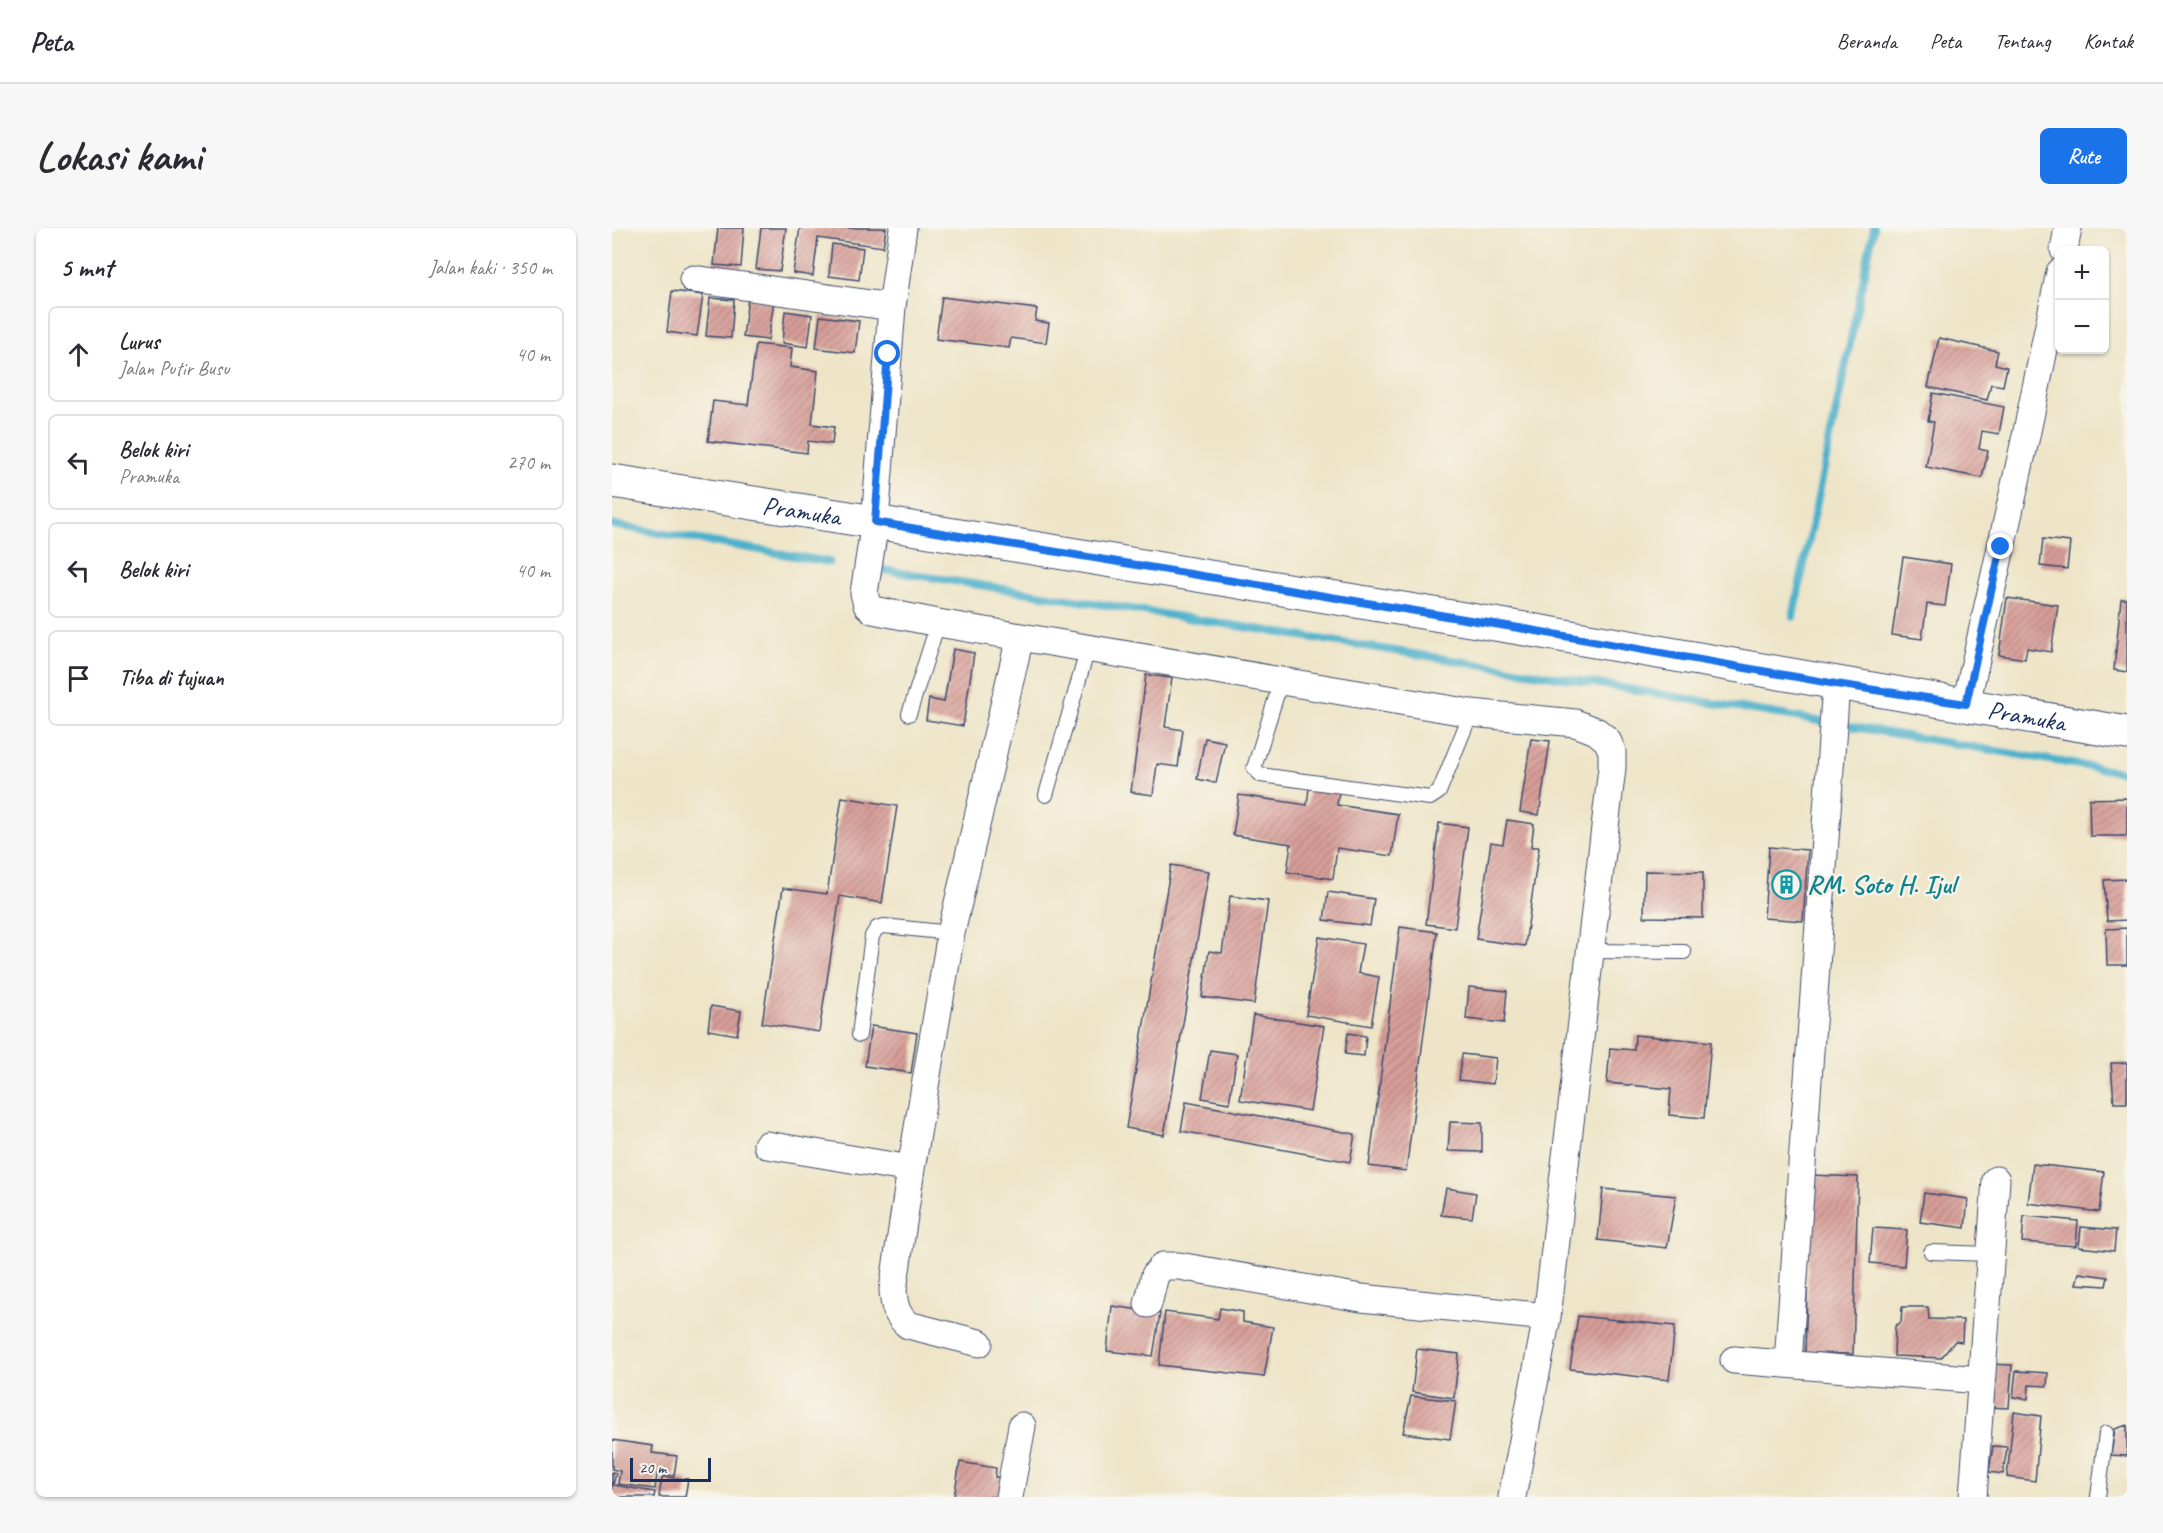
<!DOCTYPE html>
<html lang="id">
<meta charset="utf-8">
<style>
body{margin:0;font-family:Caveat,sans-serif;background:#f7f7f7;color:#2b2b33}
.controls{position:absolute;right:18px;top:18px;display:grid;overflow:hidden;border-radius:9px;box-shadow:0 2px 4px #0004}
.controls button{width:54px;height:54px;display:grid;place-items:center;padding:0;border:0;border-bottom:2px solid #e1e1e2;background:#fff;color:#2b2b33;font:30px sans-serif}
.scale{position:absolute;left:18px;bottom:15px;width:81px;box-sizing:border-box;padding-left:6px;border:3px solid #1b2f5e;border-top:0;font-size:16px;line-height:21px;white-space:nowrap;color:#1b2f5e;-webkit-text-stroke:4px #f7f3e8;paint-order:stroke}
.stop{position:absolute;width:18px;height:18px;margin:-14px;border:4px solid #1a73e8;border-radius:50%;background:#fff}
.stop.end{background:#1a73e8;border-color:#fff;box-shadow:0 2px 6px #0008}
.list{margin:0;padding:0;list-style:none}
h2{display:flex;justify-content:space-between;align-items:center;height:78px;margin:0;padding:0 24px;font-size:26px}
h2 small{font-size:20px;font-weight:400;color:#7c7c81}
.list li{display:grid;grid-template-columns:39px 1fr auto;gap:18px;align-items:center;box-sizing:border-box;height:96px;margin:0 12px 12px;padding:0 12px;border:2px solid #e1e1e2;border-radius:9px}
.list b{display:block;font-size:22px;white-space:nowrap}
.list p{margin:0;font-size:20px;white-space:nowrap;color:#7c7c81}
.list em{font-size:20px;font-style:normal;color:#7c7c81}
.icon{flex:none;width:33px;height:33px;fill:none;stroke:currentColor;stroke-width:2;stroke-linecap:round;stroke-linejoin:round}
.map{position:relative;flex:none;width:1515px;height:1269px;overflow:hidden;border-radius:9px}
header{display:flex;align-items:center;gap:36px;box-sizing:border-box;height:84px;padding:0 30px;background:#fff;border-bottom:2px solid #e1e1e2}
header strong{font-size:28px}
nav{display:flex;gap:33px;margin-inline-start:auto;font-size:21px}
.intro{display:flex;align-items:center;justify-content:space-between;box-sizing:border-box;height:144px;padding:0 36px}
h1{margin:0;font-size:42px}
.button{padding:15px 27px;border-radius:9px;background:#1a73e8;color:#fff;font-size:21px;font-weight:700}
main{display:flex;gap:36px;padding:0 36px}
aside{flex:1;background:#fff;border-radius:9px;box-shadow:0 2px 4px #0004}
.map>svg:first-child{display:block}
</style>
<header>
<strong>Peta</strong>
<nav><a>Beranda</a><a>Peta</a><a>Tentang</a><a>Kontak</a></nav>
</header>
<div class="intro"><h1>Lokasi kami</h1><a class="button">Rute</a></div>
<main>
<aside>
<h2>5 mnt<small>Jalan kaki · 350 m</small></h2>
<ul class="list">
<li><svg class="icon" aria-label="ahead" viewBox="0 0 24 24"><path d="M12 20V5M6 11l6-6 6 6"/></svg><div><b>Lurus</b><p>Jalan Putir Busu</p></div><em>40 m</em></li>
<li><svg class="icon" aria-label="left" viewBox="0 0 24 24"><path d="M17 20v-9H6M10 6l-5 5 5 5"/></svg><div><b>Belok kiri</b><p>Pramuka</p></div><em>270 m</em></li>
<li><svg class="icon" aria-label="left" viewBox="0 0 24 24"><path d="M17 20v-9H6M10 6l-5 5 5 5"/></svg><div><b>Belok kiri</b></div><em>40 m</em></li>
<li><svg class="icon" aria-label="arrive" viewBox="0 0 24 24"><path d="M6 21V4h12l-3 4 3 4H6"/></svg><div><b>Tiba di tujuan</b></div></li>
</ul>
</aside>
<div class="map">
<svg width="1515" height="1269" viewBox="0 0 1515 1269">
<defs>
<pattern id="building-hatch" width="6" height="6" patternUnits="userSpaceOnUse" patternTransform="scale(1.5)"><rect width="6" height="6" fill="#d89e98"/><path d="M-1 1l2-2M0 6l6-6M5 7l2-2" fill="none" stroke="#ae817f"/></pattern>
</defs>
<rect width="100%" height="100%" fill="#f7f3e8"/>
<filter id="ink" filterUnits="userSpaceOnUse"><feTurbulence type="fractalNoise" baseFrequency=".0167" numOctaves="2"/><feDisplacementMap in="SourceGraphic" scale="12" xChannelSelector="R" yChannelSelector="G"/><feConvolveMatrix kernelMatrix="1 2 1 2 8 2 1 2 1" color-interpolation-filters="sRGB"/></filter>
<filter id="wash" filterUnits="userSpaceOnUse"><feTurbulence type="fractalNoise" baseFrequency=".008" numOctaves="4" result="noise"/><feDisplacementMap in="SourceGraphic" scale="24" xChannelSelector="R" yChannelSelector="G"/><feGaussianBlur stdDeviation="1.35" result="paint"/><feColorMatrix in="noise" values="0 0 0 0 0 0 0 0 0 0 0 0 0 0 0 0 0 1.4 0 .05"/><feComposite in="paint" operator="in"/></filter>
<g filter="url(#wash)">
<rect width="100%" height="100%" fill="#eee5c8"/>
<g fill="none" stroke-linecap="round" stroke-linejoin="round">
<path stroke="#4cb1cb" stroke-width="8" d="M0,297L217,334
M260,340L922,445L1515,545
M1181,389L1262,0"/>
</g>
<g id="blocks">
<path fill="url(#building-hatch)" d="M106,0H132L129,39L102,37Z
M149,0H174L168,43L144,41Z
M188,0H274L271,19L206,10L201,48L181,45Z
M220,16L251,20L247,52L217,48Z
M60,63L91,67L85,108L55,104Z
M330,69L425,81L423,93L437,95L434,115L399,110L397,120L324,111Z
M98,70L122,72L119,110L94,108Z
M136,70L162,73L156,112L131,109Z
M173,83L200,87L196,119L170,115Z
M208,88L247,93L243,125L204,120Z
M1327,110L1386,123L1383,136L1395,139L1391,158L1379,156L1375,172L1316,159Z
M144,116L180,120L178,139L206,143L200,196L222,199L220,216L196,213L195,225L96,213L101,173L136,177Z
M1321,165L1392,179L1387,206L1370,203L1367,221L1376,223L1370,250L1314,239L1322,194L1316,193Z
M1431,311L1458,314L1455,341L1428,338Z
M1291,329L1339,336L1333,378L1315,376L1310,411L1280,407Z
M1395,370L1446,377L1439,424L1415,420L1413,431L1387,427Z
M1509,371H1515V444L1502,442Z
M341,421L362,425L351,498L314,492L317,471L332,474Z
M534,447L560,450L553,499L571,502L566,539L545,536L541,567L519,564Z
M593,510L613,514L604,555L585,551Z
M919,511L938,513L927,587L908,584Z
M697,560L727,564L725,577L786,586L780,628L725,620L721,651L675,644L679,616L621,607L627,567L695,577Z
M230,569L285,578L270,675L228,668L207,804L150,795L171,660L215,666Z
M1515,570V608H1478L1477,571Z
M895,592L922,596L919,619H927L913,718L864,711L879,614L891,616Z
M827,595L856,599L843,700L814,696Z
M1157,619L1196,622L1191,693L1152,690Z
M559,637L597,643L552,907L514,900Z
M1033,643L1091,644V690L1032,689Z
M1515,651V692L1495,693L1492,652Z
M716,664L762,671L758,698L712,692Z
M618,668L656,673L642,776L590,769L597,723L610,725Z
M788,699L825,704L794,943L757,938Z
M1515,700V737H1495L1494,701Z
M707,709L751,716L746,745L767,749L759,798L694,787Z
M857,759L895,763L892,795L854,791Z
M99,778L129,783L125,807L96,802Z
M641,787L712,798L698,883L628,872Z
M259,798L305,805L299,845L253,838Z
M736,805L754,808L752,828L733,826Z
M1023,807L1099,814L1092,890L1057,887L1059,861L995,855L998,820L1022,822Z
M598,822L625,826L617,875L590,870Z
M850,826L884,830L881,856L847,852Z
M1499,835H1515V875H1502Z
M574,874L743,906L738,934L569,903Z
M838,894L870,895V924L836,923Z
M1421,936L1492,944L1487,984L1416,975Z
M1199,947L1246,949L1241,1126L1193,1125Z
M834,960L864,965L860,990L829,987Z
M991,961L1064,968L1055,1020L986,1012Z
M1312,965L1356,971L1353,1000L1308,994Z
M1412,988L1466,993L1464,1018L1410,1014Z
M1469,999L1504,1002L1502,1023L1467,1019Z
M1261,1000L1295,1002L1292,1038L1258,1035Z
M1467,1045L1496,1049L1494,1058L1464,1056Z
M500,1078L548,1085L541,1128L495,1123Z
M1290,1079H1316L1317,1091L1351,1092L1350,1114L1343,1113L1329,1130L1282,1128L1283,1098L1289,1094Z
M608,1080L631,1084V1094L661,1099L652,1149L547,1137L553,1084L606,1091Z
M966,1088L1063,1098L1057,1152L958,1141Z
M805,1121L847,1126L842,1170L800,1164Z
M1377,1136L1400,1137L1397,1180L1374,1179Z
M1404,1143L1436,1145L1435,1158L1417,1157L1416,1171L1401,1169Z
M799,1168L844,1173L838,1211L791,1205Z
M1402,1184L1429,1188L1423,1253L1395,1249Z
M1515,1197V1228L1499,1227L1503,1201Z
M0,1212L41,1218L40,1225L65,1228L62,1248L45,1246L43,1261L6,1256L8,1243L0,1241Z
M1381,1218L1395,1219L1391,1246L1377,1244Z
M348,1234L384,1240L383,1249L394,1250L391,1269H342Z
M0,1244L4,1245L1,1257L43,1264L42,1269H0Z
M50,1249L76,1251L73,1269H47Z"/>
</g>
</g>
<g filter="url(#ink)">
<use href="#blocks" fill-opacity="0" stroke="#3b4a6e" stroke-width="1.5"/>
<g fill="none" stroke-linecap="round" stroke-linejoin="round">
<defs>
<path id="lane" d="M669,453L642,540L649,547L818,570L827,564L859,485
M297,486L326,395
M434,567L476,420
M978,723L1072,724
M247,807L260,708L265,700L272,698L339,705
M1319,1024L1378,1026
M1486,1269L1494,1205"/>
<path id="street" d="M291,0L280,79L263,294L252,365L255,377L261,382L326,395L859,485L963,495L984,503L995,512L1000,523V540L935,1089L900,1269
M1452,22L1456,0
M81,51L280,79
M1354,476L1414,208L1448,44
M155,917L299,941
M536,1076L543,1047L551,1038H567L749,1070L935,1089
M367,1115L296,1097C284,1087 282,1077 281,1062L299,941L339,705L408,409
M1177,1120L1224,456
M1122,1132L1369,1152
M397,1269L410,1198
M1361,1269L1384,952"/>
<g id="secondary">
<path id="s1" d="M0,253L263,294L913,401L1515,505"/>
</g>
</defs>
<use href="#lane" stroke="#3b4a6e" stroke-width="16"/>
<use href="#street" stroke="#3b4a6e" stroke-width="29"/>
<use href="#secondary" stroke="#3b4a6e" stroke-width="35"/>
<use href="#lane" stroke="#fff" stroke-width="14"/>
<use href="#street" stroke="#fff" stroke-width="27"/>
<use href="#secondary" stroke="#fff" stroke-width="33"/>
</g>
</g>
<g fill="none" stroke-linecap="round" stroke-linejoin="round" filter="url(#ink)">
<path stroke="#1a73e8" stroke-width="8" d="M276,126L263,294L913,401L1224,456L1354,476L1389,319"/>
</g>
<defs>
<symbol id="building-ring" viewBox="-11 -11 22 22"><circle r="9.5" fill="#f7f3e8" stroke="#0f9aa8" stroke-width="1.5"/><path d="M-4-6H4V6H1V3H-1V6H-4ZM-2.5-4.3h1.7v1.8h-1.7ZM.8-4.3h1.7v1.8H.8ZM-2.5-1h1.7V.8h-1.7ZM.8-1h1.7V.8H.8Z" fill="#0f9aa8"/></symbol>
</defs>
<g fill-rule="evenodd">
<use href="#building-ring" x="1158" y="640" width="33" height="33"/>
</g>
<g text-anchor="middle" stroke-width="5" stroke-linejoin="round" paint-order="stroke">
<g font-size="26" fill="#1b2f5e" stroke="#f7f3e8">
<text dy="9" stroke="none"><textPath href="#s1" startOffset="192">Pramuka</textPath></text>
<text dy="9" stroke="none"><textPath href="#s1" startOffset="1434">Pramuka</textPath></text>
</g>
<g font-size="26" font-weight="bold" fill="#0d838f" stroke="#f7f3e8" text-anchor="start">
<text x="1195" y="665">RM. Soto H. Ijul</text>
</g>
</g>
</svg>
<div class="controls">
<button>+</button>
<button>−</button>
</div>
<div class="scale">20 m</div>
<div class="stop" style="left:276px;top:126px"></div>
<div class="stop end" style="left:1389px;top:319px"></div>
</div>
</main>
